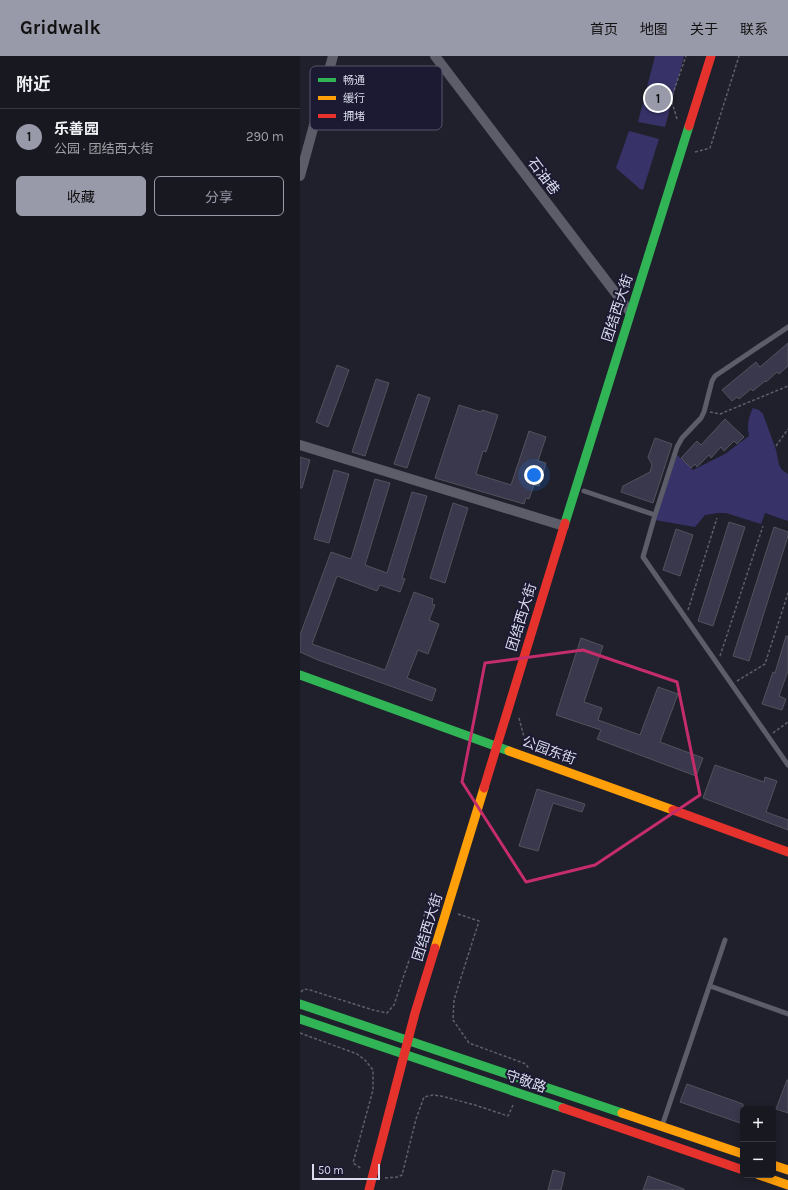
<!DOCTYPE html>
<html lang="zh">
<meta charset="utf-8">
<style>
body{margin:0;font-family:Karla,"Noto Sans SC",sans-serif;background:#21212a;color:#f1f3f6}
.controls{position:absolute;right:12px;bottom:12px;display:grid;overflow:hidden;border-radius:6px;box-shadow:0 2px 10px #0003}
.controls button{width:36px;height:36px;display:grid;place-items:center;padding:0;border:0;border-bottom:1px solid #36373f;background:#181821;color:#f1f3f6;font:20px sans-serif}
.scale{position:absolute;left:12px;bottom:10px;width:68px;box-sizing:border-box;padding-left:4px;border:2px solid #dadbec;border-top:0;font-size:11px;line-height:14px;white-space:nowrap;color:#dadbec;-webkit-text-stroke:3px #1b1a32;paint-order:stroke}
.you{position:absolute;left:234px;top:419px;width:14px;height:14px;margin:-10px;border:3px solid #fff;border-radius:50%;background:#1a73e8;box-shadow:0 0 0 6px #1a73e833}
.badge{display:grid;place-items:center;width:26px;height:26px;border-radius:50%;background:#999aa9;color:#111;font-size:13px;font-weight:700}
.pin{position:absolute;translate:-50% -50%;border:2px solid #fff;box-shadow:0 1px 4px #0006}
.list{margin:0;padding:0;list-style:none}
h2{display:flex;justify-content:space-between;align-items:center;height:52px;margin:0;padding:0 16px;font-size:17px}
h2 small{font-size:13px;font-weight:400;color:#9fa0a5}
.list li{display:grid;grid-template-columns:26px 1fr auto;gap:12px;align-items:center;box-sizing:border-box;height:56px;padding:0 16px;border-top:1px solid #36373f}
.list b{display:block;font-size:15px;white-space:nowrap}
.list p{margin:0;font-size:13px;white-space:nowrap;color:#9fa0a5}
.list em{font-size:13px;font-style:normal;color:#9fa0a5}
.actions{display:flex;gap:8px;padding:12px 16px}
.actions a{flex:1;padding:9px 0;border:1px solid #999aa9;border-radius:6px;text-align:center;font-size:14px;color:#999aa9}
.actions .main{background:#999aa9;color:#111}
.map{position:relative;flex:none;width:488px;height:1134px;overflow:hidden}
header{display:flex;align-items:center;gap:24px;box-sizing:border-box;height:56px;padding:0 20px;background:#999aa9;color:#111}
header strong{font-size:19px}
nav{display:flex;gap:22px;margin-inline-start:auto;font-size:14px}
main{display:flex}
aside{flex:1;background:#181821}
.map>svg:first-child{display:block}
</style>
<header>
<strong>Gridwalk</strong>
<nav><a>首页</a><a>地图</a><a>关于</a><a>联系</a></nav>
</header>
<main>
<aside>
<h2>附近<small></small></h2>
<ul class="list">
<li><span class="badge">1</span><div><b>乐善园</b><p>公园 · 团结西大街</p></div><em>290 m</em></li>
</ul>
<div class="actions"><a class="main">收藏</a><a>分享</a></div>
</aside>
<div class="map">
<svg width="488" height="1134" viewBox="0 0 488 1134">
<rect width="100%" height="100%" fill="#20202c"/>
<path fill="#373369" d="M355,0H384L365,71L338,66Z
M329,75L359,83L343,134L340,133L316,112Z
M453,352L459,354L463,358L476,394L479,409L482,414L488,418V465L465,457L461,468L426,457H418L405,459L395,471L355,464L377,399L393,414L425,398L449,380C447,369 448,362 453,352Z"/>
<path fill="#3a384c" stroke="#52525d" d="M488,287V310L479,318L477,316L466,326L465,325L453,335L451,333L439,343L437,341L432,345L422,334L456,306L460,311Z
M37,309L49,314L28,371L16,366Z
M76,323L89,327L65,400L52,396Z
M118,338L130,342L107,412L94,408Z
M159,349L181,356L182,354L198,359L186,396L183,395L176,418L211,429L229,375L246,381L238,405L246,407L239,430L234,429L229,443L226,442L224,448L135,422Z
M425,363L444,381L437,388L434,385L424,395L421,391L411,402L409,399L397,411L395,408L391,412L381,402L397,385L401,389Z
M355,382L372,388L353,447L321,436L323,430L350,416L352,409L348,401Z
M0,401L10,404L2,432H0Z
M34,414L49,418L29,487L14,483Z
M75,423L90,427L65,509L87,517L112,436L127,440L102,522L105,523L100,536L80,529L77,535L37,520L12,588L85,614L114,536L133,543L132,548L135,549L129,564L139,568L128,598L118,594L107,622L136,633L132,645L18,604L0,596V579L31,496L51,503Z
M153,447L168,452L145,527L130,522Z
M429,466L445,471L413,570L398,565Z
M474,471L488,476V480L449,605L433,600Z
M376,473L393,479L380,520L363,514Z
M486,580H488V615L479,640L486,643L482,654L462,648L473,616L475,617Z
M281,582L303,590L284,646L302,652L298,664L340,679L358,631L378,638L360,686L403,702L396,720L297,683L301,674L256,659Z
M415,709L464,726L465,721L477,725L466,756L488,764V774L403,742Z
M237,733L285,748L282,756L253,747L238,795L219,790Z
M487,1024H488V1057L476,1053Z
M387,1028L443,1048V1068L380,1046Z
M253,1114L265,1117L261,1134H248Z
M348,1120L384,1133V1134H343Z"/>
<g fill="none" stroke-linecap="round" stroke-linejoin="round">
<path stroke="#5f5f68" stroke-width="1.5" stroke-dasharray="3 2" stroke-linecap="butt" d="M377,63L371,43L386,0
M395,96L410,92L439,0
M410,356L420,358L488,330
M476,390L488,373
M388,554L417,462
M420,600L463,470
M437,625L465,608L488,537
M219,662L224,681L233,690
M473,677L488,666
M158,858L179,865L158,931L154,944L153,964L169,987L226,1008L229,1013
M1,936L4,933L10,934L73,954L87,957L94,949L125,857L132,849L135,851
M0,977L57,998L65,1004L73,1014V1034L53,1107L62,1113
M85,1122L98,1121L102,1119L116,1063L124,1041L133,1039L141,1040L175,1049L208,1060L213,1049"/>
<path stroke="#5c5d68" stroke-width="5" d="M488,271L415,320L412,325L404,356L401,362L382,382L377,391L355,459L343,501L488,709
M284,435L355,459
M410,930L488,958
M362,1070L425,884"/>
<path stroke="#5c5d68" stroke-width="10" d="M135,0L330,256
M0,120L33,0
M0,389L264,470"/>
<path stroke="#30b455" stroke-width="9" d="M265,467L389,70
M0,619L209,695
M0,948L322,1057
M0,963L263,1052"/>
<path stroke="#ff9f0a" stroke-width="9" d="M209,695L373,754
M135,892L184,732
M322,1057L443,1098
M473,1109L488,1114
M459,1119L488,1129"/>
<path stroke="#e5322d" stroke-width="9" d="M389,70L411,0
M184,732L265,467
M373,754L488,796
M263,1052L443,1114
M69,1134L115,957L135,892"/>
</g>
<path fill="none" stroke="#c42c6a" stroke-width="3" stroke-linejoin="round" d="M283,594L377,626L400,739L295,809L226,826L162,726L185,607Z"/>
<g text-anchor="middle" stroke-width="4" stroke-linejoin="round" paint-order="stroke">
<g font-size="14" fill="#dadbec" stroke="#1b1a32">
<text transform="translate(244 120) rotate(53)" y="5">石油巷</text>
<text transform="translate(317 252) rotate(-72)" y="5">团结西大街</text>
<text transform="translate(221 561) rotate(-73)" y="5">团结西大街</text>
<text transform="translate(249 694) rotate(20)" y="5">公园东街</text>
<text transform="translate(127 871) rotate(-73)" y="5">团结西大街</text>
<text transform="translate(226 1025) rotate(19)" y="5">守敬路</text>
</g>
</g>
<rect x="10" y="10" width="132" height="64" rx="6" fill="#1b1a32" stroke="#54546a" stroke-width="1"/>
<rect x="18" y="22" width="18" height="4" fill="#30b455"/>
<rect x="18" y="40" width="18" height="4" fill="#ff9f0a"/>
<rect x="18" y="58" width="18" height="4" fill="#e5322d"/>
<g font-size="11" fill="#dadbec">
<text x="43" y="28">畅通</text>
<text x="43" y="46">缓行</text>
<text x="43" y="64">拥堵</text>
</g>
</svg>
<div class="controls">
<button>+</button>
<button>−</button>
</div>
<div class="scale">50 m</div>
<div class="you"></div>
<div class="pin badge" style="left:358px;top:42px">1</div>
</div>
</main>
